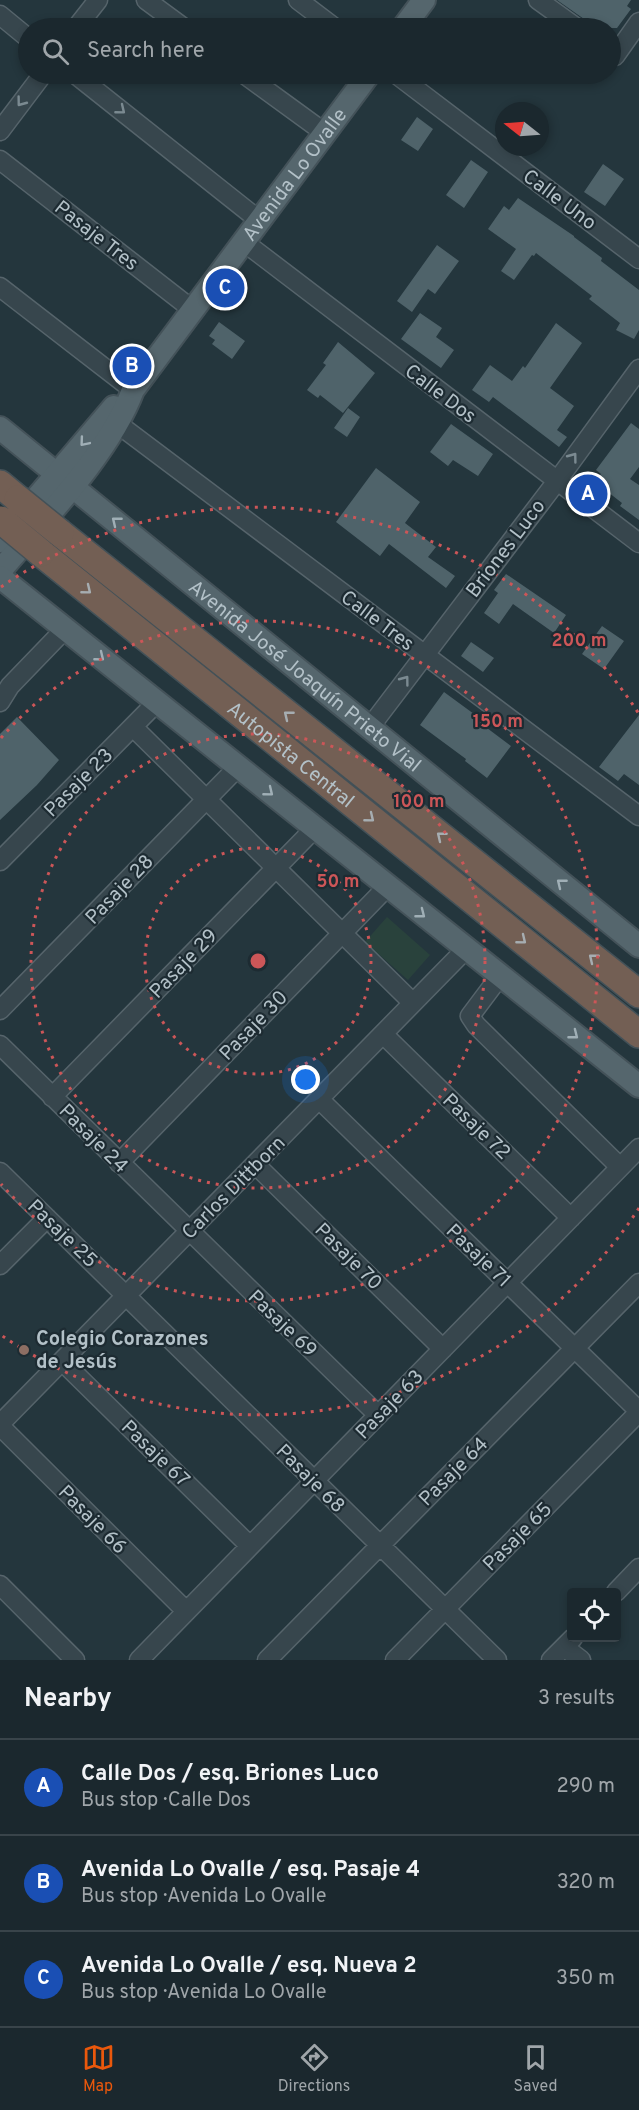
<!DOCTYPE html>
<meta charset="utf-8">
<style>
body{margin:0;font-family:Overpass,sans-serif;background:#243036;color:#f1f3f6}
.controls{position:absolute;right:18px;bottom:18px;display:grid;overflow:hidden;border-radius:6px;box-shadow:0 3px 9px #0003}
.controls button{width:54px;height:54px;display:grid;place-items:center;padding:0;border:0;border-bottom:2px solid #39444a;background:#1b282e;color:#f1f3f6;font:30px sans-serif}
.compass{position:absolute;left:495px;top:102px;width:54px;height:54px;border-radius:50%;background:#1b282e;box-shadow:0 3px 9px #0003;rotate:287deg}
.you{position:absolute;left:306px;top:1080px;width:21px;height:21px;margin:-15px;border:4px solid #fff;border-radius:50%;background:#1a73e8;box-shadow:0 0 0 9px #1a73e833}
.badge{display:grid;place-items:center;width:39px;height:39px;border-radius:50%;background:#ea580c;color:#fff;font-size:20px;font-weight:700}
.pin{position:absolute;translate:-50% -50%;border:3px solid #fff;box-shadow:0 2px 6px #0006}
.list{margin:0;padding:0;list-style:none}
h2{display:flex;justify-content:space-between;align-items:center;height:78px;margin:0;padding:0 24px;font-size:26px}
h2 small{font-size:20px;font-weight:400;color:#a0a6aa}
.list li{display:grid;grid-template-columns:39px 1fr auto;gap:18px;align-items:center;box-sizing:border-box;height:96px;padding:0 24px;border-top:2px solid #39444a}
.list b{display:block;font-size:22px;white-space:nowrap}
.list p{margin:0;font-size:20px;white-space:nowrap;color:#a0a6aa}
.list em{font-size:20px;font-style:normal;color:#a0a6aa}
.icon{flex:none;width:33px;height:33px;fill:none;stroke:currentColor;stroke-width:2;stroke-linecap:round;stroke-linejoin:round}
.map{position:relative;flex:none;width:639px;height:1660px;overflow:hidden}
.search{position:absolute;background:#1b282e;box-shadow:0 3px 9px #0003;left:18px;right:18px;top:18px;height:66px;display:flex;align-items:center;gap:15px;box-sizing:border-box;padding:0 21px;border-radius:33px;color:#a0a6aa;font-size:22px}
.sheet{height:366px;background:#1b282e}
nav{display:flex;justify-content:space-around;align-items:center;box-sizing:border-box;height:84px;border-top:2px solid #39444a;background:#1b282e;font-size:16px;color:#a0a6aa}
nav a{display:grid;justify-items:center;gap:3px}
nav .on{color:#ea580c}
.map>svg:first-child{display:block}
</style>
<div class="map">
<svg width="639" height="1660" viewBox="0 0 639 1660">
<rect width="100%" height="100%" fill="#24363d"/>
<path fill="#29423c" d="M387,917L430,955L408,980L365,942Z"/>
<path fill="#4f636a" d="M557,0H631L627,6L631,9L617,28H592L584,19Z
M417,117L433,129L418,151L401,140Z
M471,160L488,172L464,208L446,195Z
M603,164L624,179L605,206L584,192Z
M518,198L574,236V237L602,258L601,261L639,290V330L634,339L616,330L620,323L589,299L592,296L536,253L534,256L532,255L514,280L501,271L516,249L488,229L504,206L509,210Z
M437,245L459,261L435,294L428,289L412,312L397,301Z
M420,313L442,328L436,337L454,350L441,368L401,339Z
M219,322L245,341L232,359L212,344L215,340L209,336Z
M556,323L582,343L550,388L574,406L557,430L567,437L559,447L493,397L489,402L472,390L490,365L512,381L523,366L525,368Z
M338,342L375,373L343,413L320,395L318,398L307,390L326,365L323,363Z
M348,408L360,417L347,437L334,428Z
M631,423L639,429V467L630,479L639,485V520L620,506L622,503L595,482L601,474L596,470Z
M451,424L493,454L478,476L453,460L448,466L430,452Z
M376,468L420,502L405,523L436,547L428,557L455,576L446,588L389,544L380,556L336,522Z
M506,574L566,615L554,633L513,604L499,624L484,613L498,593L494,590Z
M602,626L624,641L604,669L582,654Z
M471,642L494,658L483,672L461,656Z
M444,692L489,725L487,728L511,746L487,778L465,761L466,759L420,725Z
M639,715V785L624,774L618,781L599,767Z
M17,717L59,760L37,785L0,820V734Z"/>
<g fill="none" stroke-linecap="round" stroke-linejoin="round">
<defs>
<path id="minor" d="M146,0L184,28
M298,0L335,28
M538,0L577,28
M0,15L28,38
M76,28L98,0
M610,53L615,56L639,22
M75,74L260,221
M244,74L325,133
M396,74L639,259
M0,131L43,74
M0,160L193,310
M244,242L639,543
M0,287L133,390
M118,424L639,816
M0,702L10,686L65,629
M133,727L413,1003
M370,727L557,481L639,369
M0,861L157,702
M500,976L470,1016L476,1025L620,1167
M0,1010L238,767
M383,1034L571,1218
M0,1045L378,1415
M52,1097L314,829
M319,1099L639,1411
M119,1163L387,887
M255,1164L443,1349
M0,1172L497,1660
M0,1265L47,1218
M62,1361L250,1546
M0,1424L466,949
M0,1426L186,1611
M0,1585L75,1660
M616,1592L639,1568
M564,1647L581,1660
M139,1660L639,1148
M267,1660L639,1283
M395,1660L639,1412
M551,1660L573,1638"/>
<g id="major">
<path d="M403,28L424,0"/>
<path id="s1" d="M0,428L639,946"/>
<path d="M0,541L114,407"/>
<path id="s2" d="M0,571C44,519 109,454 133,390L369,74"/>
<path d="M0,577L639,1086"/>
</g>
<g id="highway">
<path d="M0,484L18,499"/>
<path d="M60,533L639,994"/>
<path id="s3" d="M41,553L639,1034"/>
</g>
</defs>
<use href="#minor" stroke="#56646b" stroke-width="21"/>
<use href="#major" stroke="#445259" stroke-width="26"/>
<use href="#highway" stroke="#435158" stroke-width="30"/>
<use href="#minor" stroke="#37464d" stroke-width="18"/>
<use href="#major" stroke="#55666d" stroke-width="22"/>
<use href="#highway" stroke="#735f54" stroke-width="27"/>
<defs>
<path id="highway-bridge" d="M18,499L60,533
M1,520L41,553"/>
</defs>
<use href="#highway-bridge" stroke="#435158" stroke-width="30" stroke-linecap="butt"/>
<use href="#highway-bridge" stroke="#735f54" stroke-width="27"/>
</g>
<defs><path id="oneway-chevron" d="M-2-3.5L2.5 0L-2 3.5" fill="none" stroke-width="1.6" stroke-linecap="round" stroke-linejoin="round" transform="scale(1.5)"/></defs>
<g stroke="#7b8a91">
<use href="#oneway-chevron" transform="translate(21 102) rotate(127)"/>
<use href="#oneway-chevron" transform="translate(121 110) rotate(39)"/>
<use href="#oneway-chevron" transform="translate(573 457) rotate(-53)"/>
<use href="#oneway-chevron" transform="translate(405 680) rotate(-53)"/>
</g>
<g stroke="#a0afb6">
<use href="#oneway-chevron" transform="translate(84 442) rotate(130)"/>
<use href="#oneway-chevron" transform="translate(116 521) rotate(-141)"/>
<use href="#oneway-chevron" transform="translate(100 657) rotate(39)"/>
<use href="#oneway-chevron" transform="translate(269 792) rotate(39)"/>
<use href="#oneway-chevron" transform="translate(561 883) rotate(-141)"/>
<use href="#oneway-chevron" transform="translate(421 914) rotate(38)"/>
<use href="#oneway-chevron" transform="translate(574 1035) rotate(38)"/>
</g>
<g stroke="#a6adb1">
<use href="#oneway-chevron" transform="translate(87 590) rotate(39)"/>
<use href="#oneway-chevron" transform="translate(288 715) rotate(-141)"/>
<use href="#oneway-chevron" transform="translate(370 818) rotate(39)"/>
<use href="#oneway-chevron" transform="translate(441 836) rotate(-141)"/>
<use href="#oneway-chevron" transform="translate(522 940) rotate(39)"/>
<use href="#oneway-chevron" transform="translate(593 958) rotate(-141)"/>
</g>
<g fill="none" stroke="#cc5658" stroke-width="3" stroke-dasharray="3 6">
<circle cx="258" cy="961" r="113"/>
<circle cx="258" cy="961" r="227"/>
<path d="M1 738A340 340 0 1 1 1 1184"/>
<path d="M639 1208A454 454 0 0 1 1 1335M1 587A454 454 0 0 1 639 714"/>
</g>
<circle fill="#8d6e63" stroke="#1d2b32" stroke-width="2" cx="24" cy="1350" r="6"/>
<g text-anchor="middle" stroke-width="4.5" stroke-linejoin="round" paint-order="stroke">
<g font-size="20" fill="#b3c1c8" stroke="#1d2b32">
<text dy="7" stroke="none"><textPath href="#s2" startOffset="495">Avenida Lo Ovalle</textPath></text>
<text transform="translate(560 199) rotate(37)" y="7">Calle Uno</text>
<text transform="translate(97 235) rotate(38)" y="7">Pasaje Tres</text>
<text transform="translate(441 393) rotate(37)" y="7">Calle Dos</text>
<text transform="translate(505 548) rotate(-53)" y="7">Briones Luco</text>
<text transform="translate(378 620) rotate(37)" y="7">Calle Tres</text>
<text dy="7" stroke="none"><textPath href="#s1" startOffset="393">Avenida José Joaquín Prieto Vial</textPath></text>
<text dy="7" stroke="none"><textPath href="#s3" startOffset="321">Autopista Central</textPath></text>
<text transform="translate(78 782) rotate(-45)" y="7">Pasaje 23</text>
<text transform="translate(119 889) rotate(-46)" y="7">Pasaje 28</text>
<text transform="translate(183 963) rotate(-46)" y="7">Pasaje 29</text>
<text transform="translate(253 1025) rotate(-46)" y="7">Pasaje 30</text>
<text transform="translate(477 1126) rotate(44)" y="7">Pasaje 72</text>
<text transform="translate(94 1138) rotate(45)" y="7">Pasaje 24</text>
<text transform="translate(233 1187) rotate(-45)" y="7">Carlos Dittborn</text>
<text transform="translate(63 1233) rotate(44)" y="7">Pasaje 25</text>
<text transform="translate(479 1255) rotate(44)" y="7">Pasaje 71</text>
<text transform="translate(349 1256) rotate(45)" y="7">Pasaje 70</text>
<text transform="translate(283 1323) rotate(44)" y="7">Pasaje 69</text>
<text transform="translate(389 1404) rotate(-46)" y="7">Pasaje 63</text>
<text transform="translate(156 1453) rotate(44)" y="7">Pasaje 67</text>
<text transform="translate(453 1471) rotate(-45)" y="7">Pasaje 64</text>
<text transform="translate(311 1478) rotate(45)" y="7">Pasaje 68</text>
<text transform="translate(93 1519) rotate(45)" y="7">Pasaje 66</text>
<text transform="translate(517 1536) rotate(-45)" y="7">Pasaje 65</text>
</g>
<g font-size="20" font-weight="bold" fill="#b3c1c8" stroke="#1d2b32" text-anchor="start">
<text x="36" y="1345">Colegio Corazones<tspan x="36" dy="23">de Jesús</tspan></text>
</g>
</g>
<circle cx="258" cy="961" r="9" fill="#cc5658" stroke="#1d2b32" stroke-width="3"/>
<g font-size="18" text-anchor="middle" font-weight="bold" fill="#cc5658" stroke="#1d2b32" stroke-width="4.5" stroke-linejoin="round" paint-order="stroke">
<text x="579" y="646">200 m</text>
<text x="498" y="727">150 m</text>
<text x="419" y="807">100 m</text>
<text x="338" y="887">50 m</text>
</g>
</svg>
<div class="controls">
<button><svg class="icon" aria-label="locate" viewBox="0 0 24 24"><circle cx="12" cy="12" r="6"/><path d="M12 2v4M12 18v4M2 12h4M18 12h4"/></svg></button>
</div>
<svg class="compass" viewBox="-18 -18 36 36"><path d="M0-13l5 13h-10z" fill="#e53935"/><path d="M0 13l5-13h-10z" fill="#a0a6aa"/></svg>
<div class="you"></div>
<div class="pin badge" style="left:588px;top:494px;background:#1a4fb4">A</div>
<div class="pin badge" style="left:132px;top:366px;background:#1a4fb4">B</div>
<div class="pin badge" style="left:225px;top:288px;background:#1a4fb4">C</div>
<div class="search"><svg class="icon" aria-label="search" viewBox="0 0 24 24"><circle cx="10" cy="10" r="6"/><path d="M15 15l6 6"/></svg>Search here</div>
</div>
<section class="sheet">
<h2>Nearby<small>3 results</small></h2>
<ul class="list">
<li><span class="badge" style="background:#1a4fb4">A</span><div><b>Calle Dos / esq. Briones Luco</b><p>Bus stop · Calle Dos</p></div><em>290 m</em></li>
<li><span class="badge" style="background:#1a4fb4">B</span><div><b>Avenida Lo Ovalle / esq. Pasaje 4</b><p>Bus stop · Avenida Lo Ovalle</p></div><em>320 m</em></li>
<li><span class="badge" style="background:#1a4fb4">C</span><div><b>Avenida Lo Ovalle / esq. Nueva 2</b><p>Bus stop · Avenida Lo Ovalle</p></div><em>350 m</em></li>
</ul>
</section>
<nav>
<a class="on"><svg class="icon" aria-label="map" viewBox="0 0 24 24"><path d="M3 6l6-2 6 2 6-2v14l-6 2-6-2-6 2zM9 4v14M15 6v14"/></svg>Map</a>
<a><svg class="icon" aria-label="directions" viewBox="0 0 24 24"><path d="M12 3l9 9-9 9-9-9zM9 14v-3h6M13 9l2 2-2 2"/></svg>Directions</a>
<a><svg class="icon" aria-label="saved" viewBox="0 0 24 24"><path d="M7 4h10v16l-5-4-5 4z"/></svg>Saved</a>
</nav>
